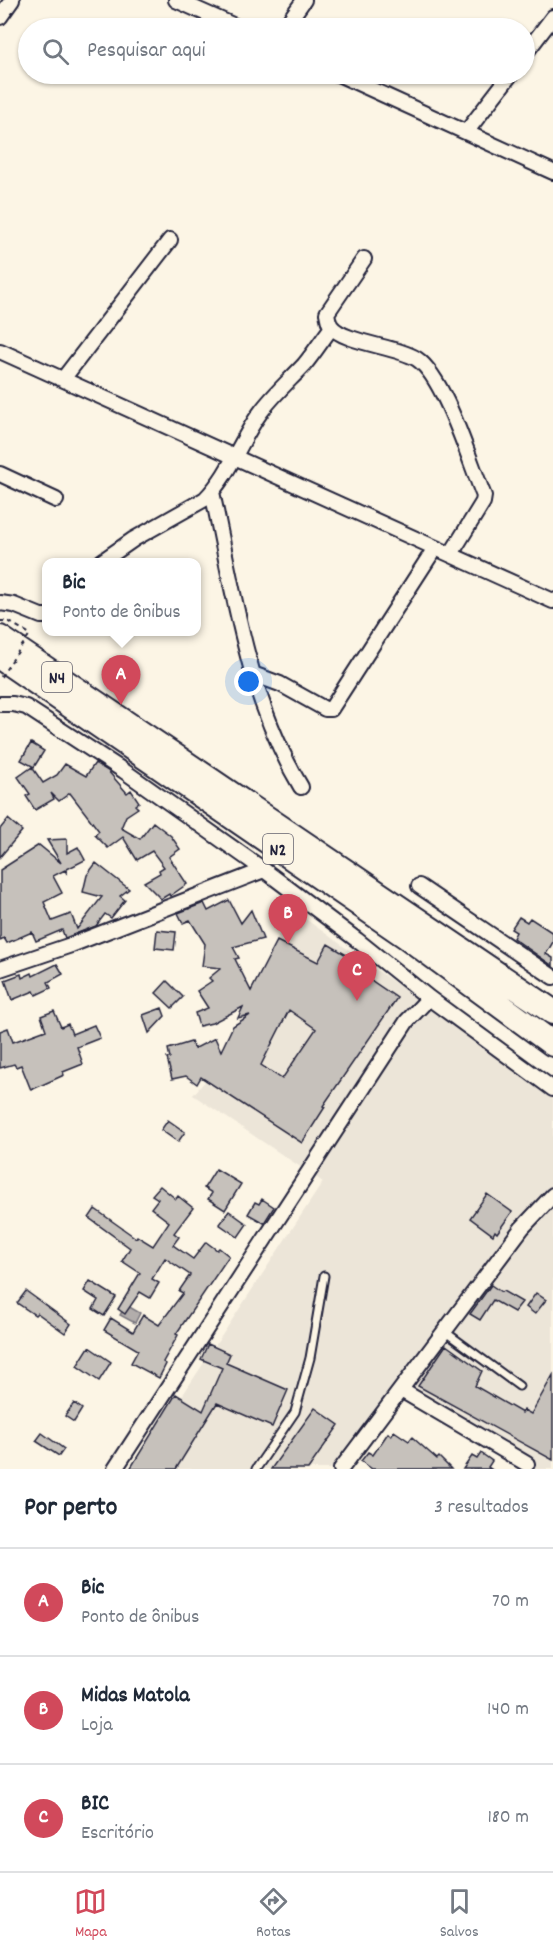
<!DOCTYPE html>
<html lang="pt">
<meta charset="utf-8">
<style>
body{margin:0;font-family:Dekko,sans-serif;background:#f2f2f3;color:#1f2937}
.you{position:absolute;left:249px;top:682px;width:21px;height:21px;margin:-15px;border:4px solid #fff;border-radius:50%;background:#1a73e8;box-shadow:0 0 0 9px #1a73e833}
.badge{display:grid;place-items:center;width:39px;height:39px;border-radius:50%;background:#d1495b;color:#fff;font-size:20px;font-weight:700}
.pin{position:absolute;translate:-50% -50px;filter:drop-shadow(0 2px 3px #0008)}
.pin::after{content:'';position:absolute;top:32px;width:21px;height:18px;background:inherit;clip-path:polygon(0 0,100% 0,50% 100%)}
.popup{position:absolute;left:42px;top:558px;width:159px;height:78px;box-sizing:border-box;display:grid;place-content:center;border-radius:12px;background:#fff;filter:drop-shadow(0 2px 4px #0005);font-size:20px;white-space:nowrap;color:#747a83}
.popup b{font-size:22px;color:#1f2937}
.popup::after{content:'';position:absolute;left:50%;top:100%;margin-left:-12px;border:12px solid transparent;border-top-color:#fff}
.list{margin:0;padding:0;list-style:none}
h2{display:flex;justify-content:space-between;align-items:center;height:78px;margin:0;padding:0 24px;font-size:26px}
h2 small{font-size:20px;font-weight:400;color:#747a83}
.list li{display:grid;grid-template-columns:39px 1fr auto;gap:18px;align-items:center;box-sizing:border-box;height:108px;padding:0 24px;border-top:2px solid #e0e1e3}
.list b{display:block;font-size:22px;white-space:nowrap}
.list p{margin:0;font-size:20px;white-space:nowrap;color:#747a83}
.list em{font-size:20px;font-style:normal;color:#747a83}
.icon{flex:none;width:33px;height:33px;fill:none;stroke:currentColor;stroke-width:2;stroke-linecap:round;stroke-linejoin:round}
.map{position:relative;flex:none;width:553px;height:1469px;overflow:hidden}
.search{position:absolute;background:#fff;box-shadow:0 2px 4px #0004;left:18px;right:18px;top:18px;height:66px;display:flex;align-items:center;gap:15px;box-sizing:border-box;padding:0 21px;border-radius:33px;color:#747a83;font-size:22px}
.sheet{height:402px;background:#fff}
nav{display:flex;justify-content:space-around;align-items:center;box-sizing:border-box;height:84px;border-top:2px solid #e0e1e3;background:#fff;font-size:16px;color:#747a83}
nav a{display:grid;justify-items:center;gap:3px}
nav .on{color:#d1495b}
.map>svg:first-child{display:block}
</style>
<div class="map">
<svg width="553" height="1469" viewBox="0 0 553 1469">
<rect width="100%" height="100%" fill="#fcf5e5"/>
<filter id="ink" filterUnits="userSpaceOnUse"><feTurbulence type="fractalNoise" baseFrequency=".0167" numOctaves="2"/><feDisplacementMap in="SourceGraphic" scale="12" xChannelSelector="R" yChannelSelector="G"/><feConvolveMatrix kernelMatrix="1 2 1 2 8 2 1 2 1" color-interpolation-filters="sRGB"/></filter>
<g filter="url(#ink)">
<path fill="#ece5d8" d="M290,908L553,1096V1469H522L392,1395L338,1469H134L323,1182L193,1095L227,1056Z"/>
<path fill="#b2adab" stroke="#78757e" stroke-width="1.5" d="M126,1305L140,1313L135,1323L120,1315Z"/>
<path fill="#c6c1bb" stroke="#22223b" stroke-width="1.5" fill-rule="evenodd" d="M31,743L44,751L34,767L21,760Z
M95,763L108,771L127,793L131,790L139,802L135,805L138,808L126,816L121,828L140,839L153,822L171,836L180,849L169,857L187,884L170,896L169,894L161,899L144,882L160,873L159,870L164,867L152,851L137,860L123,837L108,848L95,835L99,831L70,793L59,801L51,793L54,799L35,810L26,796L30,794L18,777L32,767L43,783L57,775L65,764L86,776Z
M8,819L22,831L0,857V829Z
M67,839V853L78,847L85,860L67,869V874L65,870L53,876L62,893L44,902L52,921L71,914L77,929L102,897L83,892L87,875L96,863L129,889L120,896L125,900L111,918L105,914L96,926L65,938L62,930L36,941L32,932L7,943L4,938L0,940V870L39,845L61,863L47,840Z
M229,900L241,923L251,910L263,939L233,947L239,958L235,959L251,991L277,941L318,962L328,944L350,957L346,963L397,998L323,1106L325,1107L302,1143L201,1077L197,1084L186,1076L172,1079L167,1058H170L168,1049L191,1042L194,1049L215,1038L221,1051L233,1026L250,1015L238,1018L243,1007L212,1023L199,1026L195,1013L208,1008L197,991L212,981L209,978L221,968L202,966L205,944L190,920L183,923L178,913L204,903L208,911ZM289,1010L316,1029L282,1079L261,1065Z
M519,917L527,922L530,918L553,933V942L546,954L553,958V966L513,938L516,932L511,929Z
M157,930L176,932L174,950L155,948Z
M57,964L63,974L48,982L51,988L36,995L34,991L12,1000L5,980L21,974L22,978L32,973L33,976Z
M167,981L183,997L172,1008L156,993Z
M162,1008L165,1016L149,1033L143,1015Z
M54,1011L61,1027L68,1024L72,1034L94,1025L100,1038L77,1047L83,1064L63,1072L64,1075L31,1090L21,1065L16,1067L14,1064L0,1068V1031L8,1028L13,1042L46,1030L41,1016Z
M168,1120L185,1132L178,1142L161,1130Z
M216,1169L241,1184L225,1210L208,1199L212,1193L204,1188Z
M160,1186L176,1199L178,1196L193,1208L174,1233L179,1237L173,1245L193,1259L206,1242L217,1250L219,1248L229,1256L176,1334L178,1335L163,1362L166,1364L159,1378L131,1363L138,1350L104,1330L111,1318L133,1332L143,1315L159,1325L183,1293L179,1291L190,1275L165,1258L152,1279L159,1283L150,1298L140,1292L125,1314L118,1309L140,1273L122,1261L130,1248L89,1218L95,1209L136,1238L137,1236L153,1246L169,1222L151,1208L158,1199L152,1195Z
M487,1194L512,1212L497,1233L495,1231L493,1235L470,1218Z
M262,1199L274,1207L264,1223L248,1214L255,1202L259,1204Z
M229,1211L247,1224L238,1237L219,1224Z
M90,1281L116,1297L104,1316L93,1309L98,1300L84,1291Z
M491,1285L501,1292L503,1291L522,1302L514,1312L493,1300L480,1320L470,1314Z
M26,1291L71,1324L65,1333L37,1313L35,1315L17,1303Z
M536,1293L546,1300L535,1314L526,1307Z
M208,1344L230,1354L226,1363L288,1390L272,1427L217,1403L176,1469H130L176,1394L203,1411L222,1368L201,1359Z
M446,1345L482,1371L475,1386L522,1413L524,1410L531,1414L553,1375V1460L418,1386Z
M89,1347L111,1362L99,1381L77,1366Z
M74,1403L82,1409L74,1422L65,1416Z
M315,1408L339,1425L308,1469H271Z
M394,1431L409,1441L412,1437L437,1459L439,1457L451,1469H372L361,1461L368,1452L373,1455L388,1433L391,1436Z
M42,1433L64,1449L59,1456L36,1441Z
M481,1453L492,1461L488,1467L491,1469H463L472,1456L477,1459Z"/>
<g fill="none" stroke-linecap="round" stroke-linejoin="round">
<defs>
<path id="lane" d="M444,1331L519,1386
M256,1469L295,1412L310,1358L324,1276"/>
<path id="street" d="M176,0L239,28
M0,17L12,0
M284,28L304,0
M524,55L553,17
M338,74L553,172
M467,131L511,74
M364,259L327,313C328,317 328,322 331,326C343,343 397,346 417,359C445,378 470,463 484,496L483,502L451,554
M0,351L553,601
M63,379L170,240
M0,474L56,500
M212,492C234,592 247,697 301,787
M101,562L134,539L205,499C230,474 240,441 260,413C273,395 289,381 304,365C314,353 322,340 332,327
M0,603L14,605L41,616H46
M253,674L280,684L325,709H331L435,548
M0,704H13L26,707L124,771L264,870L357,940L429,998L553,1089
M419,886L553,977
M0,969L71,945L264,870
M401,1390L527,1464
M115,1469L407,1021L429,998
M341,1469L522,1228L553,1195"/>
<path id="highway" d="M0,638L553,1012
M0,657L406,936L553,1044"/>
</defs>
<use href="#lane" stroke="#22223b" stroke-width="11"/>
<use href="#street" stroke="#22223b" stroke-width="18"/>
<use href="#highway" stroke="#22223b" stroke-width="28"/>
<use href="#lane" stroke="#fcf5e5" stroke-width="7"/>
<use href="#street" stroke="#fcf5e5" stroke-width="14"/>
<use href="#highway" stroke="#fcf5e5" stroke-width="24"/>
<path stroke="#22223b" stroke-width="2" stroke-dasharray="4.5 4.5" stroke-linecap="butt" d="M0,621H8L30,634L0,678"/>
</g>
</g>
<g text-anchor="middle" stroke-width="5" stroke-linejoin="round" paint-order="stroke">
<g fill="#fcf5e5" stroke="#63616e" stroke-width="1.5">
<rect x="42" y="662" width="30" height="30" rx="4.5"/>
<rect x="263" y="834" width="30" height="30" rx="4.5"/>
</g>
<g font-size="18" font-weight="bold" fill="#22223b">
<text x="57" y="683">N4</text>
<text x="278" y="855">N2</text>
</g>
</g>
</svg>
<div class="you"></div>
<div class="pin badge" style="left:121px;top:705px">A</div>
<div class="popup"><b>Bic</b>Ponto de ônibus</div>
<div class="pin badge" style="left:288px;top:944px">B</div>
<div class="pin badge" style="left:357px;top:1001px">C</div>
<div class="search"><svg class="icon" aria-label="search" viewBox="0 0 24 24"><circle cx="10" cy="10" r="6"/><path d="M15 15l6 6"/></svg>Pesquisar aqui</div>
</div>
<section class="sheet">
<h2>Por perto<small>3 resultados</small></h2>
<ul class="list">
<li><span class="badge">A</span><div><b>Bic</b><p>Ponto de ônibus</p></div><em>70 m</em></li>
<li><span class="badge">B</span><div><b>Midas Matola</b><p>Loja</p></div><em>140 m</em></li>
<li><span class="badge">C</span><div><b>BIC</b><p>Escritório</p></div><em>180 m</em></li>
</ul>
</section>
<nav>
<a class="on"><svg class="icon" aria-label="map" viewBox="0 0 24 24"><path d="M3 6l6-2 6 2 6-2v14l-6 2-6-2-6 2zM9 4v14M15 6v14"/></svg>Mapa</a>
<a><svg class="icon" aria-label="directions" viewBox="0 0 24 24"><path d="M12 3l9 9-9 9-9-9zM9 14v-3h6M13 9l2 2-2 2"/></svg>Rotas</a>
<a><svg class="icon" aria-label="saved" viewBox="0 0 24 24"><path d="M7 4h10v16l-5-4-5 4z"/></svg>Salvos</a>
</nav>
